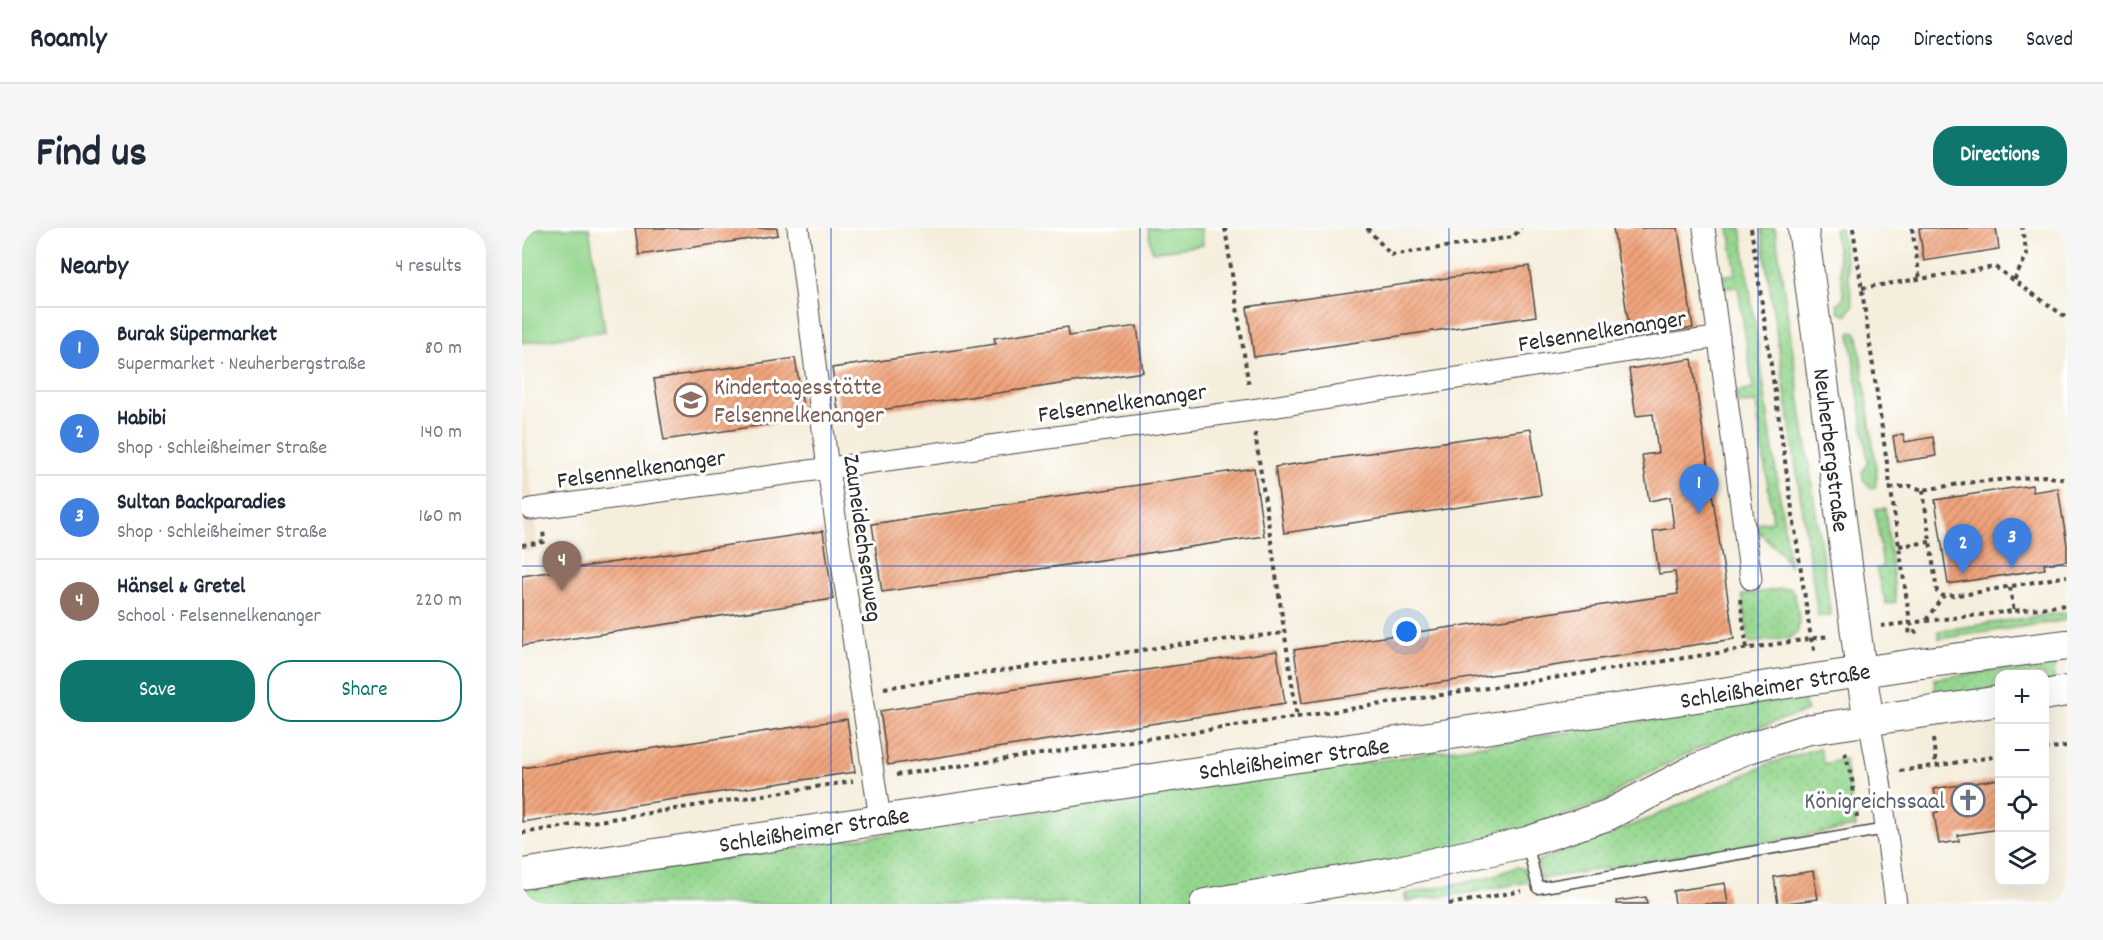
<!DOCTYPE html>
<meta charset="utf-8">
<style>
body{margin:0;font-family:Dekko,sans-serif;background:#f6f6f7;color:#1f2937}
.controls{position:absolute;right:18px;bottom:18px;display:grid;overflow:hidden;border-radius:12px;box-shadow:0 6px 24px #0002}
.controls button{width:54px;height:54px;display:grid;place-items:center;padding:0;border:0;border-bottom:2px solid #e0e1e3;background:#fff;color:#1f2937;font:30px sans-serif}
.you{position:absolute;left:885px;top:404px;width:21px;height:21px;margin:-15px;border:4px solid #fff;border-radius:50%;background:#1a73e8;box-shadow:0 0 0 9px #1a73e833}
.badge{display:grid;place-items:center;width:39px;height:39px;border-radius:50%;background:#0f766e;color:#fff;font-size:20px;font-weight:700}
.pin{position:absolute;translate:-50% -50px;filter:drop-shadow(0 2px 3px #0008)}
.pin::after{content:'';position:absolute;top:32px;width:21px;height:18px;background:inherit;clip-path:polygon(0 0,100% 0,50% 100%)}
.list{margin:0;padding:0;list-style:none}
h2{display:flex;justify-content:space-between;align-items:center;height:78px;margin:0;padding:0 24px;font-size:26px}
h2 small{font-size:20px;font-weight:400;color:#747a83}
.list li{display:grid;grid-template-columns:39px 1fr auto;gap:18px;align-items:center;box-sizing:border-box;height:84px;padding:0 24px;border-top:2px solid #e0e1e3}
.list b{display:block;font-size:22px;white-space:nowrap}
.list p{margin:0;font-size:20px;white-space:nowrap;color:#747a83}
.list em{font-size:20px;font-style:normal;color:#747a83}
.actions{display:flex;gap:12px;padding:18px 24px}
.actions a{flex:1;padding:14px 0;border:2px solid #0f766e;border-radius:24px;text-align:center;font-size:21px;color:#0f766e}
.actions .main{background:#0f766e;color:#fff}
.icon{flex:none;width:33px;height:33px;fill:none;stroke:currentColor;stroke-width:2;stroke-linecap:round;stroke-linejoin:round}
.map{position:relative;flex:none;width:1545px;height:676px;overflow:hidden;border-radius:24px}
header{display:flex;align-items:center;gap:36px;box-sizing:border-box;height:84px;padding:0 30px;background:#fff;border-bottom:2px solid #e0e1e3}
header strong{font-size:28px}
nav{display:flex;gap:33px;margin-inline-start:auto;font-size:21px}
.intro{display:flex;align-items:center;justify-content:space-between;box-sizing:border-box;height:144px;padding:0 36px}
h1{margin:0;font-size:42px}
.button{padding:15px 27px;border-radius:24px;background:#0f766e;color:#fff;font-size:21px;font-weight:700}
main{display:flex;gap:36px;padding:0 36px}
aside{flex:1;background:#fff;border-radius:24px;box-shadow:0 6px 24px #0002}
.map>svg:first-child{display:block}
</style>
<header>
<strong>Roamly</strong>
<nav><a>Map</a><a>Directions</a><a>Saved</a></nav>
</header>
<div class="intro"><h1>Find us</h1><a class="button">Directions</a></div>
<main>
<aside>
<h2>Nearby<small>4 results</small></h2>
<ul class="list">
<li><span class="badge" style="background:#3f7fe0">1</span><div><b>Burak Süpermarket</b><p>Supermarket · Neuherbergstraße</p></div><em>80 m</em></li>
<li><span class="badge" style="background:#3f7fe0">2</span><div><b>Habibi</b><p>Shop · Schleißheimer Straße</p></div><em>140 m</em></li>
<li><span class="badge" style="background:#3f7fe0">3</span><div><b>Sultan Backparadies</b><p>Shop · Schleißheimer Straße</p></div><em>160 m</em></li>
<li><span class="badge" style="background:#8d6e63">4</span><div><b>Hänsel &amp; Gretel</b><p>School · Felsennelkenanger</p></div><em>220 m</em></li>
</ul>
<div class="actions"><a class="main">Save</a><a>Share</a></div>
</aside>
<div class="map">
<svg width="1545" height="676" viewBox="0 0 1545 676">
<defs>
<pattern id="grass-dots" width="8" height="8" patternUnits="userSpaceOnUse" patternTransform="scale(1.5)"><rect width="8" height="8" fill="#95d78f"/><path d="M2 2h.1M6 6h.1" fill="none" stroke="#81b97c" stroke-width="1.8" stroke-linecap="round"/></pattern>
<pattern id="building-hatch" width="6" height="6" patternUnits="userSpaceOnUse" patternTransform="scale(1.5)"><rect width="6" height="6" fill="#f1a47c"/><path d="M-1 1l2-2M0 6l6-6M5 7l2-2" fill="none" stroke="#c38666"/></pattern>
</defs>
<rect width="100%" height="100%" fill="#fff"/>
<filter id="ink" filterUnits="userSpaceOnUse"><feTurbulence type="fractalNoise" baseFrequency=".0167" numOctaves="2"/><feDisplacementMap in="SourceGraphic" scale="12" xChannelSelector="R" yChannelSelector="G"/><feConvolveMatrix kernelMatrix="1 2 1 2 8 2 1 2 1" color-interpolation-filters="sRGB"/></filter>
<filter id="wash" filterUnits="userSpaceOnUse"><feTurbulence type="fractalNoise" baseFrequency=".008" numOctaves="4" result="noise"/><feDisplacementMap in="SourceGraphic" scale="24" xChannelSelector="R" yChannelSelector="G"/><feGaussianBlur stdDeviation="1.35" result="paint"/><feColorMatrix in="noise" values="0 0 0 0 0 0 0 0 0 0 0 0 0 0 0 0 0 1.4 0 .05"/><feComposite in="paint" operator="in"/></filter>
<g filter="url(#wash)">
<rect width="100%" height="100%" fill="#f5eedc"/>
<path fill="#ebd8ba" d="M0,174L16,322L0,325Z"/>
<path fill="url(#grass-dots)" stroke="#60815d" stroke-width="1.5" d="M1207,0H1219L1268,340L1259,325L1236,303L1235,295L1251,293L1234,175L1216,176L1215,164L1231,161L1216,59L1199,60L1197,48L1214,46Z
M1239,0H1253L1309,388H1296Z
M1312,0H1319L1331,79L1325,86L1317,85L1315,76L1322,69Z
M1330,104H1334L1336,109L1355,248L1353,260L1350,261C1343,257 1341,252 1340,244L1346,235L1328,106Z
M1363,280L1374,374L1364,376L1354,341L1361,339L1353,281Z
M1265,360H1269C1275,370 1279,395 1275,405L1268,410L1227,415L1220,367Z
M1545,384V392L1417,411L1416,403Z
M1535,433L1532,442V452L1523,454L1522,446H1478L1477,461L1414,468L1412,451Z
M1281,469L1285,483L1177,520L1102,558L1086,572L995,605L836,643L628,676H0V661Z
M1297,520L1302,536L1322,531L1334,599L1019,651L1015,633L1129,590L1246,536Z
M995,639L1002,641L1007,654L939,666L884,673L883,666L964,650Z"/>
<path fill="#95d78f" stroke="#60815d" stroke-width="1.5" d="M0,0H67L83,103L0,115Z
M626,0H679L681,17L630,24Z"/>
<g id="blocks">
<path fill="url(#building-hatch)" d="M113,0H255L256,7L117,27Z
M1091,0H1156L1171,100L1109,110Z
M1397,0H1474L1477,21L1402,33Z
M1007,38L1014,88L732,129L725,79Z
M615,98L621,144L317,188L310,140L474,116L472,110L546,99L547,108Z
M273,130L283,191L142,212L132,151Z
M1170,131L1212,411L780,475L772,422L1156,366L1153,344L1137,346L1131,303L1152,300L1148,269L1127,273L1120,227L1136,225L1131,186L1114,188L1107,141Z
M1009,201L1019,267L762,305L753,239Z
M1381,206L1383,214L1411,209L1414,228L1375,234L1371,208Z
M732,240L742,308L360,364L350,296Z
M1510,257L1511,264L1536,260L1545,317V333L1522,336L1523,341L1426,356L1413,272Z
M301,303L311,371L0,418V348Z
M755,423L763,475L366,537L358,483L506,459Z
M325,491L333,544L0,594V540Z
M1478,551V601L1436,607L1437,613L1417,616L1412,585L1416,584L1412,561Z
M1291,643L1296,671L1256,676L1252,649Z
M1203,655L1206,676H1153L1151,663Z
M1124,669L1125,676H1095L1094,673Z"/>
</g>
</g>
<g filter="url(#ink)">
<use href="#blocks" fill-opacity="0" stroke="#494846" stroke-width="1.5"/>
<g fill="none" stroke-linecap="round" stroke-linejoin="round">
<defs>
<path id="lane" d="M1005,615L1016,660L1364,601"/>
<path id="street" d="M276,0L306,241L358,591
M1182,0L1229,351
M9,281L730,182L1197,109
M1347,493L1357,546L1374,676"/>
<path id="secondary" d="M1281,0L1339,444L1347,493
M1522,467L1545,463
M0,646L1399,435L1545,417
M683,676L872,644L1005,614L1086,587L1174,541L1227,520L1283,502L1478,473"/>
</defs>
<use href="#lane" stroke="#494846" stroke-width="13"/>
<use href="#street" stroke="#494846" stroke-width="23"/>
<use href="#secondary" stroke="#494846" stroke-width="32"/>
<path stroke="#494846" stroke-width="4" stroke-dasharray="4.5 4.5" stroke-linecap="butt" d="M703,0L727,159
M845,0L869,27L991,9L999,0
M1229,0L1289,411L1293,425
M1331,0L1388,394L1387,409
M1390,0L1398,51
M1492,52L1505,27L1500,0
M1340,60L1473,39L1545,90
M733,205L775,489
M1368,260L1388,258L1401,262L1443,255L1522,248L1545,252
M1401,262L1415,364L1421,368L1446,366L1545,348
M0,317L22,314L21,302
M1377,318L1408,314
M1488,359L1492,384
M1218,371L1225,421
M1404,392L1421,368
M1388,394L1396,409
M1359,398L1545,377
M362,460L647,418L762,405
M1411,511L1414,537
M1522,521L1545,518
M1323,524L1330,551L1335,590
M1378,543L1478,528
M374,547L775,489L1307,408
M0,605L331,553
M927,676L1000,663"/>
<use href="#lane" stroke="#fff" stroke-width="10"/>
<use href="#street" stroke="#fff" stroke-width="21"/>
<use href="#secondary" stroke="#fff" stroke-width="30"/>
</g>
</g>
<path fill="none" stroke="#1d4ed8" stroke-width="1.5" stroke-opacity="0.55" d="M309,0V676M618,0V676M927,0V676M1236,0V676M0,338H1545"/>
<defs>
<symbol id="school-ring" viewBox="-11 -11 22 22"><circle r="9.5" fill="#fff" stroke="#8d6e63" stroke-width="1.5"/><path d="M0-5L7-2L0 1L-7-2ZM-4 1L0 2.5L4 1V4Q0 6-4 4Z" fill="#8d6e63"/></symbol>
<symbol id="church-ring" viewBox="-11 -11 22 22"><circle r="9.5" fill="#fff" stroke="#6b7280" stroke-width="1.5"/><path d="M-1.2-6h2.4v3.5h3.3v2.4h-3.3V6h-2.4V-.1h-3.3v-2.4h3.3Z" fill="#6b7280"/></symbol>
</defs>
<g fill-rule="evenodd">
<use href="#school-ring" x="150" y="153" width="38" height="38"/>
<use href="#church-ring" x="1427" y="553" width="38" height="38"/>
</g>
<g text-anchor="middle" stroke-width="6" stroke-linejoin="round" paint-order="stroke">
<g font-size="24" fill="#2b2b2b" stroke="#fff">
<text transform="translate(1080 102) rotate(-9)" y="8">Felsennelkenanger</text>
<text transform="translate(600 174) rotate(-8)" y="8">Felsennelkenanger</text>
<text transform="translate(1310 222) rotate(83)" y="8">Neuherbergstraße</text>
<text transform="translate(119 240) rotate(-8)" y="8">Felsennelkenanger</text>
<text transform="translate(342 310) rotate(82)" y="8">Zauneidechsenweg</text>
<text transform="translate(1253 457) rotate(-9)" y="8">Schleißheimer Straße</text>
<text transform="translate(772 530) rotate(-8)" y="8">Schleißheimer Straße</text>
<text transform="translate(292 601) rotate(-9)" y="8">Schleißheimer Straße</text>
</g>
<g font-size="24" fill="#785e54" stroke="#fff" text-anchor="start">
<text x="192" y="166">Kindertagesstätte<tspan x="192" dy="28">Felsennelkenanger</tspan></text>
</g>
<g font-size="24" fill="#5b616d" stroke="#fff" text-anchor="end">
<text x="1423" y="580">Königreichssaal</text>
</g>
</g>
</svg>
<div class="controls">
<button>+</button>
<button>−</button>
<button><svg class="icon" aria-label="locate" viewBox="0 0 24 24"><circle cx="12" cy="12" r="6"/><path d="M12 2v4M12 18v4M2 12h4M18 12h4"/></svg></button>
<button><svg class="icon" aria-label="layers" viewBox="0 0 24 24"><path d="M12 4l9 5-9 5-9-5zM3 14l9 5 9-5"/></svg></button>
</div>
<div class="you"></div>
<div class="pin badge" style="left:1177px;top:286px;background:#3f7fe0">1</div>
<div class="pin badge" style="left:1441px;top:346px;background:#3f7fe0">2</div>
<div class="pin badge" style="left:1490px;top:340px;background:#3f7fe0">3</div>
<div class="pin badge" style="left:40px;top:363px;background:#8d6e63">4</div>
</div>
</main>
